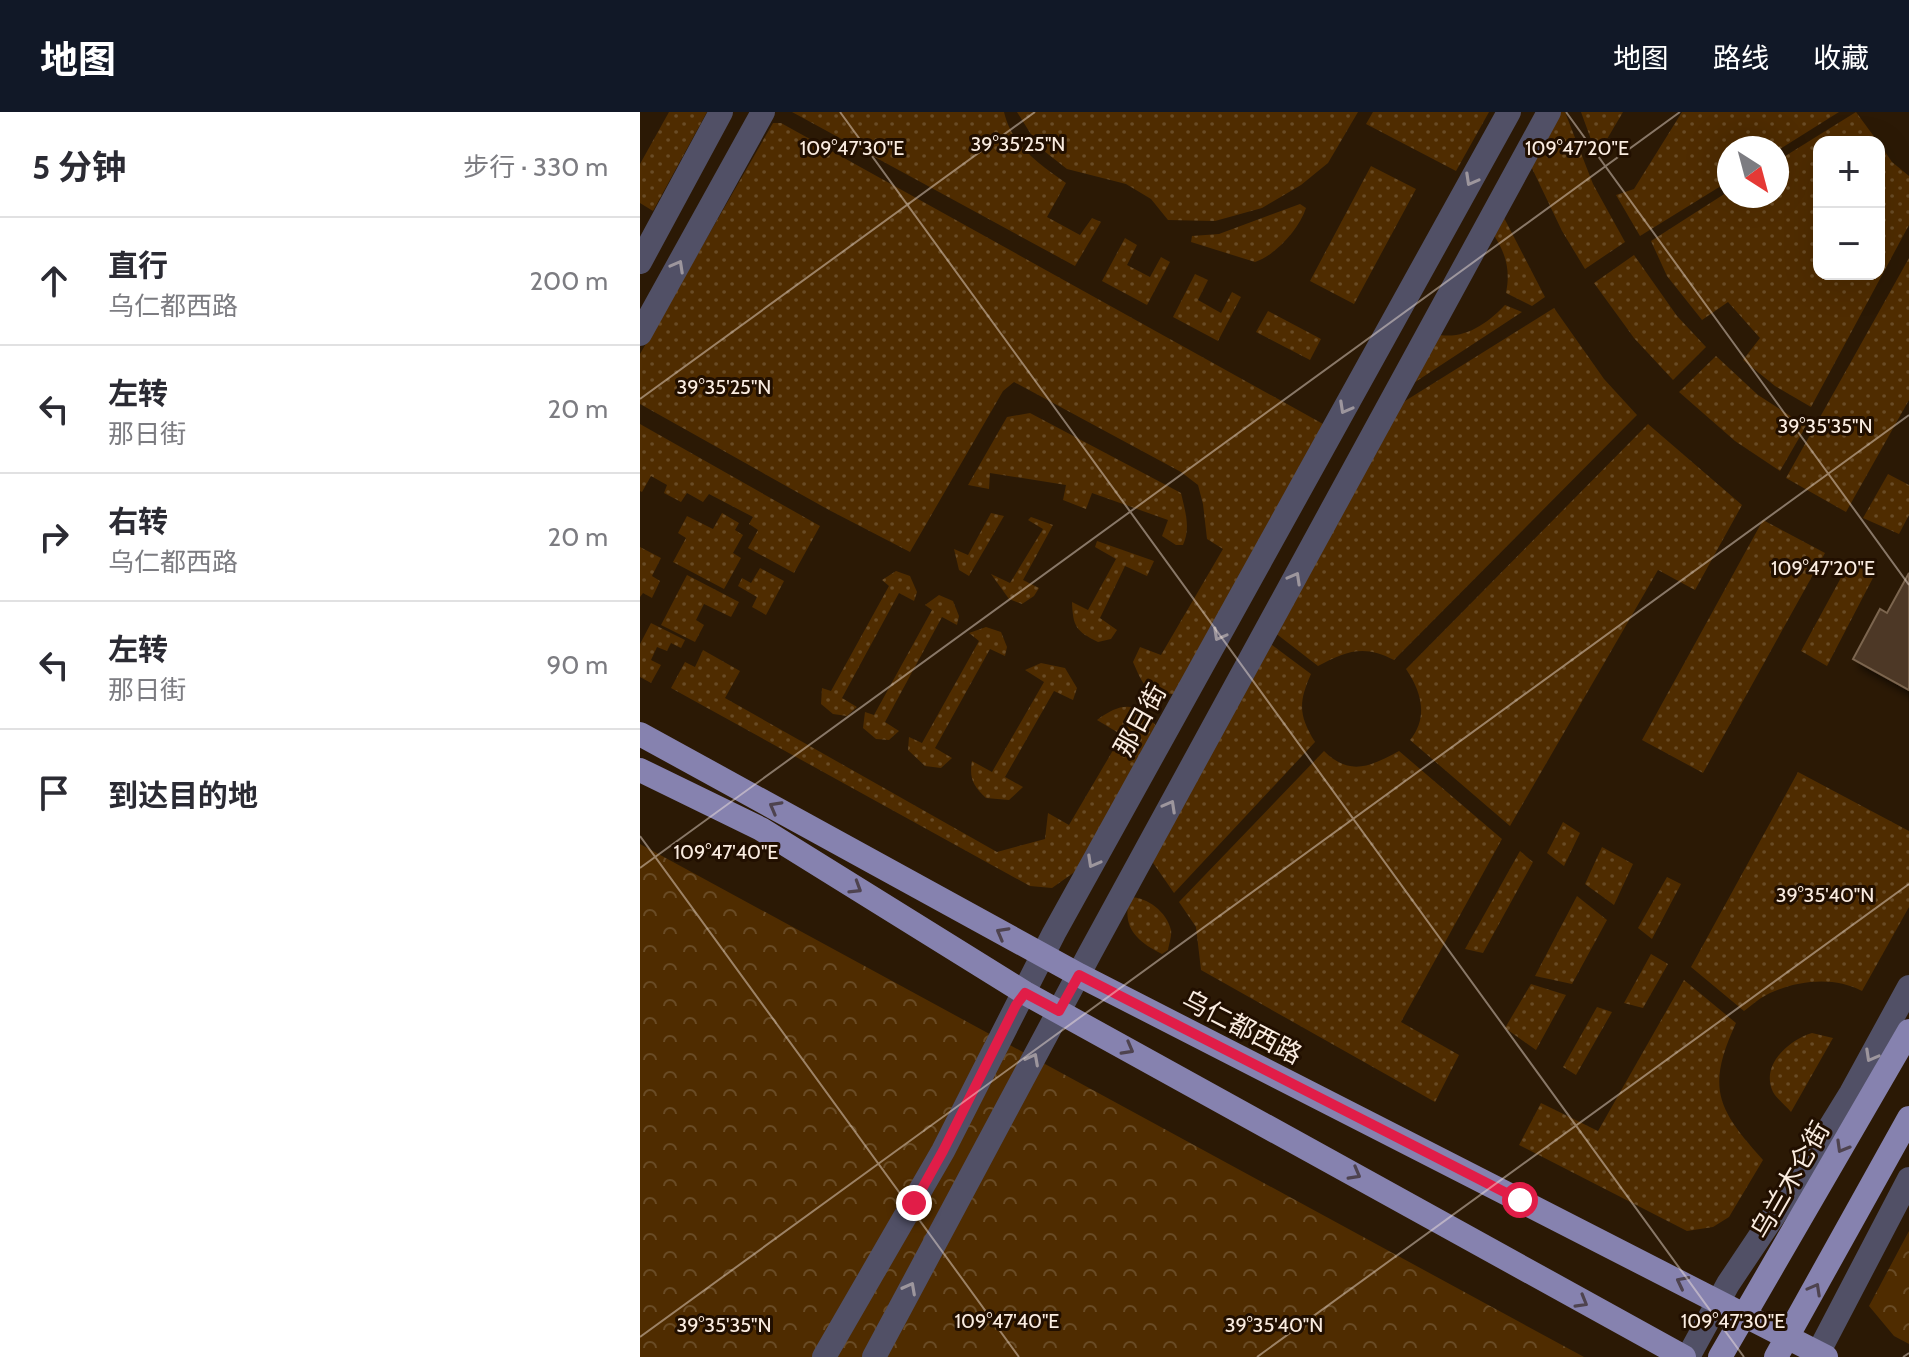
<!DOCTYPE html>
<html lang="zh">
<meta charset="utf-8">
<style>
body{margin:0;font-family:Cabin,"Noto Sans SC",sans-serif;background:#f7f7f7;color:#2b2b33}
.controls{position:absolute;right:24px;top:24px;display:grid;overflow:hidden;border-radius:16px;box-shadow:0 8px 32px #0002}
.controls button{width:72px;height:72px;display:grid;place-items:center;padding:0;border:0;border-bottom:2px solid #e1e1e2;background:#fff;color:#2b2b33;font:40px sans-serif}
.compass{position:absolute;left:1077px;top:24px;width:72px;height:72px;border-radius:50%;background:#fff;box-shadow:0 8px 32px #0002;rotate:144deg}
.stop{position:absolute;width:24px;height:24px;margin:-18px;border:6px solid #e11d48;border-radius:50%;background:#fff}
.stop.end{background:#e11d48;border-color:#fff;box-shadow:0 2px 8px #0008}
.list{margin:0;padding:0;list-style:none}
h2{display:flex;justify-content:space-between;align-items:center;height:104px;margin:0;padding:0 32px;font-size:34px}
h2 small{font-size:26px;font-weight:400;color:#7c7c81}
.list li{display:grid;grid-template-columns:52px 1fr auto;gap:24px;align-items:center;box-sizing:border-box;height:128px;padding:0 32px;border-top:2px solid #e1e1e2}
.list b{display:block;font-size:30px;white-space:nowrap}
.list p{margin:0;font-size:26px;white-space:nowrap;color:#7c7c81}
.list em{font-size:26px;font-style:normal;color:#7c7c81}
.icon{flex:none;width:44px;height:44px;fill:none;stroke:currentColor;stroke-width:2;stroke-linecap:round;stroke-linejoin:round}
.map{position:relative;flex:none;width:1269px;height:1245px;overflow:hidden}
header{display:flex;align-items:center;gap:48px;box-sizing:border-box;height:112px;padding:0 40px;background:#111827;color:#fff}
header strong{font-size:38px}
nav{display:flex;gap:44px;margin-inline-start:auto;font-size:28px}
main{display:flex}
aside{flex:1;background:#fff}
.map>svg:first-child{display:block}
</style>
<header>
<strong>地图</strong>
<nav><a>地图</a><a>路线</a><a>收藏</a></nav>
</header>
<main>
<aside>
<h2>5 分钟<small>步行 · 330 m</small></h2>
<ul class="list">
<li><svg class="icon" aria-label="ahead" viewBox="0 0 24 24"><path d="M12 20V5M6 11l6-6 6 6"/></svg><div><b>直行</b><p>乌仁都西路</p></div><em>200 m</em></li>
<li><svg class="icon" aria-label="left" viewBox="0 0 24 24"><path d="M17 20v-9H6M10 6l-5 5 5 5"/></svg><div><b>左转</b><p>那日街</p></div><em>20 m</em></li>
<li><svg class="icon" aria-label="right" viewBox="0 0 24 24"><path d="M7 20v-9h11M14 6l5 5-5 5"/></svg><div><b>右转</b><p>乌仁都西路</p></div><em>20 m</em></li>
<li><svg class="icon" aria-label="left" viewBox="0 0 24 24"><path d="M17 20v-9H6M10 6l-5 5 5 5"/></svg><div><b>左转</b><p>那日街</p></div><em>90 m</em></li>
<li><svg class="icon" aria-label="arrive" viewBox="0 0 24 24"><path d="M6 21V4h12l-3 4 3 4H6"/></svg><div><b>到达目的地</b></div></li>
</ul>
</aside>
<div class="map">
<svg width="1269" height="1245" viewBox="0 0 1269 1245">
<defs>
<pattern id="grass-dots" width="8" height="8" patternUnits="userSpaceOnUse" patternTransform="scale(2)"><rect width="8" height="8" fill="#4f2c00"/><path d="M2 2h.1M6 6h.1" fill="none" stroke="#694b25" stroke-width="1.8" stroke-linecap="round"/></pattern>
<pattern id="park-crowns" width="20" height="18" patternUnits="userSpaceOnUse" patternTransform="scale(2)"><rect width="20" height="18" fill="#4f2c00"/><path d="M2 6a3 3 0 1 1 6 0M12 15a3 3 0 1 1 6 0" fill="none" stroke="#694b25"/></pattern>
<filter id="shadow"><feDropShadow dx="7" dy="7" stdDeviation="4" flood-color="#0009"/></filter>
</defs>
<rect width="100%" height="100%" fill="#2b1905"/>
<path fill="url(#grass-dots)" d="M29,0H67L13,99L0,91V52Z
M152,0H364C372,34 399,52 426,71L407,105L440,123L452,106L461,110L435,154Z
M377,0H718L688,51L661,73L622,96L575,109L528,108L511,87L486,72L427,57L399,35Z
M733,0H849L816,59L726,12Z
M917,0H925L953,72L985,130L945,157L922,119L889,50Z
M941,0H983L957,44Z
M1042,0H1199L1137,39V36H1089V69L1000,124L976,83L994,77Z
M1216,0L1238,30H1179V162H1239V31L1252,50L1269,64V113L1171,295L1135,274L1103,248L1120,226L1088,190L1062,208L1027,164L1011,129L1089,79V84H1137V49Z
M133,11H141L683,312L535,582C506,582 504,575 493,550L500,535L521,543L583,437L567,427L563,392L558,373L541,360L374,270L363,279L270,440L189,398L0,292V242Z
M731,54L776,77L714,192L670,169Z
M660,92L666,96C659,117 636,143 615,150L551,130L552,124L579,122Z
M861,100L905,185L892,194L866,181C871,156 865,139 851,119Z
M485,126L497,133L487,153L510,165L521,145L530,150L507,193L462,169Z
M994,143L1037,204L1066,235L1033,268L994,226L954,171Z
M1269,146V288L1206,400L1146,366Z
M555,162L568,168L558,188L581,201L592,180L601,185L578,229L533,205Z
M865,193L882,200L763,278L795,222C823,229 847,212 865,193Z
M914,196L964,267L997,303L754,548C725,532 705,539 678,554L634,520L757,294Z
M628,199L681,227L670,248L616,220Z
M1076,244L1118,283L1166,314L1140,359L1095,329L1039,280Z
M390,301L541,381C545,399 551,416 543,433H536L522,424L528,408L452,381L446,397L423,388L426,373L350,361L349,377L328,373L367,305Z
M0,312L180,414L154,461L108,436L118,418L109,412L113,405L69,382L63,390L47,381L41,390L24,381L27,373L11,364L2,380L0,379Z
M1008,312L1102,393L1055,478L1018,458L870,714L770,628C789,605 781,579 766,557Z
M1248,362L1269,373V403L1259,422L1223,406Z
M82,401L99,411L95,418L103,423L93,441L101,446L84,477L33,450L46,426L38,421L47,404L73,417Z
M351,401L364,404L329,464L319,458L314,437L328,443Z
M391,405L413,413L383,468L399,476L394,484L382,492L369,487L351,462L370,471L403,417L388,408Z
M1123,408L1185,441L1063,661L1002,628Z
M457,429L514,449L507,464L485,454L460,506L477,518L471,527L458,530C436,519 433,515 432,490L448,498L476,447L455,435Z
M0,435L21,446L12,464L20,469L12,486L3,481L0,485Z
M1209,451L1235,462L1187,554L1161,539Z
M120,456L144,469L126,503L112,495L117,485L98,474L102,466L111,471Z
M256,459L270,464L277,480L274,489L259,481L202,586L217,595L207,604L193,602L181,592L182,576L191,579L249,474L242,468Z
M47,463L99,490L91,505L64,492L56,508L64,513L55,530L21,513Z
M299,483L313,489L319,504L317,513L302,505L245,610L259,619L249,628L236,627L223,616L225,600L234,603L292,498L285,493Z
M11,511L45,528L41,536L31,531L27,539L17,535L11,548L21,553L11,571L0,565V532Z
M346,515L361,520L367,535L365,544L350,537L295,636L312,646L301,656L285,654L268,638L269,625L282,631L339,529L329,521Z
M628,530L671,562C658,591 659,604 675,630L534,781L509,745Z
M63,538L100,559L85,586L357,740L405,727L408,701L429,713L482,623L457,608C483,589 497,590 517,615L436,759L412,776L390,774L31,576L45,550L55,555Z
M401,551L425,556L437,576L433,588L414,579L365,665L383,675L369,688L346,686C333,674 329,666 332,649L352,660L404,570L385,558Z
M684,639C710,665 731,654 759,639L862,727L761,910L819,943L795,990L561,858L556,815L539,790Z
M1158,660L1269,719V795L1222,879C1195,864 1158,868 1130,881C1121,885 1112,893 1104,899L1051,855Z
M923,710L940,721L924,754L907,741Z
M962,735L993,752L974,793L945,772Z
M880,739L893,750L843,841L825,837Z
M1027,765L1041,772L1012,827L998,816Z
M937,784L967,808L932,872L895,864Z
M490,785C507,785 527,800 531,818C532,823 529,833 528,838L522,842C496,829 481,815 490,785Z
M1011,842L1028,852L1003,896L984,891Z
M1044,868L1096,911C1066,976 1077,997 1123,1048L1089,1105L1073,1115L1047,1119L879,1033L901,991L958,1019Z
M891,872L926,883L896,938L865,916Z
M957,895L972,900L936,963L923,955Z
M1172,921L1193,926L1151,1000C1146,994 1137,987 1133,980C1120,953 1149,928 1172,921Z"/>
<path fill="url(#park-crowns)" d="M0,732L944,1245H0Z
M1269,1119V1232L1254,1224L1229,1194Z"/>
<path fill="#4d3925" stroke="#7b654f" stroke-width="2" filter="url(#shadow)" d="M1269,461V578L1213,547L1240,497L1247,501Z"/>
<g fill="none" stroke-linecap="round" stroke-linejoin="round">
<path stroke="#515066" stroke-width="24" d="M0,150L81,0
M0,222L123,0
M184,1245L303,1039L414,821L869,0
M234,1245L450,841L909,0
M1048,1245L1088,1172L1153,1075L1211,981L1269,875
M1176,1245L1269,1067"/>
<path stroke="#8682af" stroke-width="24" d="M0,622L439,863L1186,1245
M0,658L121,717L385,881L1044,1245
M1080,1245L1269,919
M1136,1245L1269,1006"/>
</g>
<defs><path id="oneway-chevron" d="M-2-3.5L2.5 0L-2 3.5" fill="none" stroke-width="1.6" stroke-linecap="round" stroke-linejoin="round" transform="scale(2)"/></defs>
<g stroke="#9d969d">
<use href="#oneway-chevron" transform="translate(831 68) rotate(119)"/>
<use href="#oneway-chevron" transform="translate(38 154) rotate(-61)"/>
<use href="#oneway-chevron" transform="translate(705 296) rotate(119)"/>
<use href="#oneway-chevron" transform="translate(655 466) rotate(-61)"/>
<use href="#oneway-chevron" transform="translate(579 523) rotate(119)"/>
<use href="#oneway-chevron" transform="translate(530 694) rotate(-61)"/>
<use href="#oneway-chevron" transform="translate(453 750) rotate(119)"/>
<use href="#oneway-chevron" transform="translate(1231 944) rotate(119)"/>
<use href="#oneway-chevron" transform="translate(393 947) rotate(-62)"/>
<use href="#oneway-chevron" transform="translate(270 1176) rotate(-62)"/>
</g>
<g stroke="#4e434f">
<use href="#oneway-chevron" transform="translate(135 695) rotate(-151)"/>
<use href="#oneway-chevron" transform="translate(216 776) rotate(32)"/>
<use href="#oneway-chevron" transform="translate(362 821) rotate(-151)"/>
<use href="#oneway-chevron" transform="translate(488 937) rotate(29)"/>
<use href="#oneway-chevron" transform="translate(1202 1035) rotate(120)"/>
<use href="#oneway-chevron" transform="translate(715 1062) rotate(29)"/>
<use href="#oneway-chevron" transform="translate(1042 1170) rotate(-153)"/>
<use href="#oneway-chevron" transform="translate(1175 1177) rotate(-61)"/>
<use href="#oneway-chevron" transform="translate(942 1190) rotate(30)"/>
</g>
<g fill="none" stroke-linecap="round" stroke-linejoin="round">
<path stroke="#e11d48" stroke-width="10" d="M274,1091L303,1039L376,893L385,881L419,899L439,863L880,1088"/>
</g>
<path fill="none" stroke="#faece0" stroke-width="2" stroke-opacity="0.45" d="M200,0L1104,1245M926,0L1269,473M0,287L395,0M0,724L379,1245M0,756L1040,0M0,1225L1269,303M617,1245L1269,772M1263,1245L1269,1241"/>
<g text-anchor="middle" stroke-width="6" stroke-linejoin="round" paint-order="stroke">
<g font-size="26" fill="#faece0" stroke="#210f00">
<text transform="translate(500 608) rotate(-61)" y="9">那日街</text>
<text transform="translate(602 915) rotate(27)" y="9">乌仁都西路</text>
<text transform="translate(1150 1068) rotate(-60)" y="9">乌兰木仑街</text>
</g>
</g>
<g font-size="20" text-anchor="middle" fill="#faece0" stroke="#210f00" stroke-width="6" stroke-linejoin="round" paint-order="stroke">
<text x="378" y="39">39°35'25"N</text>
<text x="212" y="43">109°47'30"E</text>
<text x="937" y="43">109°47'20"E</text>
<text x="84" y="282">39°35'25"N</text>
<text x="1185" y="321">39°35'35"N</text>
<text x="1183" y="463">109°47'20"E</text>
<text x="86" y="747">109°47'40"E</text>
<text x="1185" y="790">39°35'40"N</text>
<text x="367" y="1216">109°47'40"E</text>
<text x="1093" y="1216">109°47'30"E</text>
<text x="84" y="1220">39°35'35"N</text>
<text x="634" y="1220">39°35'40"N</text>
</g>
</svg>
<div class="controls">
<button>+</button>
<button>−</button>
</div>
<svg class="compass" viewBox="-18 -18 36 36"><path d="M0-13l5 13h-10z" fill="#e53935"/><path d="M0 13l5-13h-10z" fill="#7c7c81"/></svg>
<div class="stop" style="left:880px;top:1088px"></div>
<div class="stop end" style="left:274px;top:1091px"></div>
</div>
</main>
